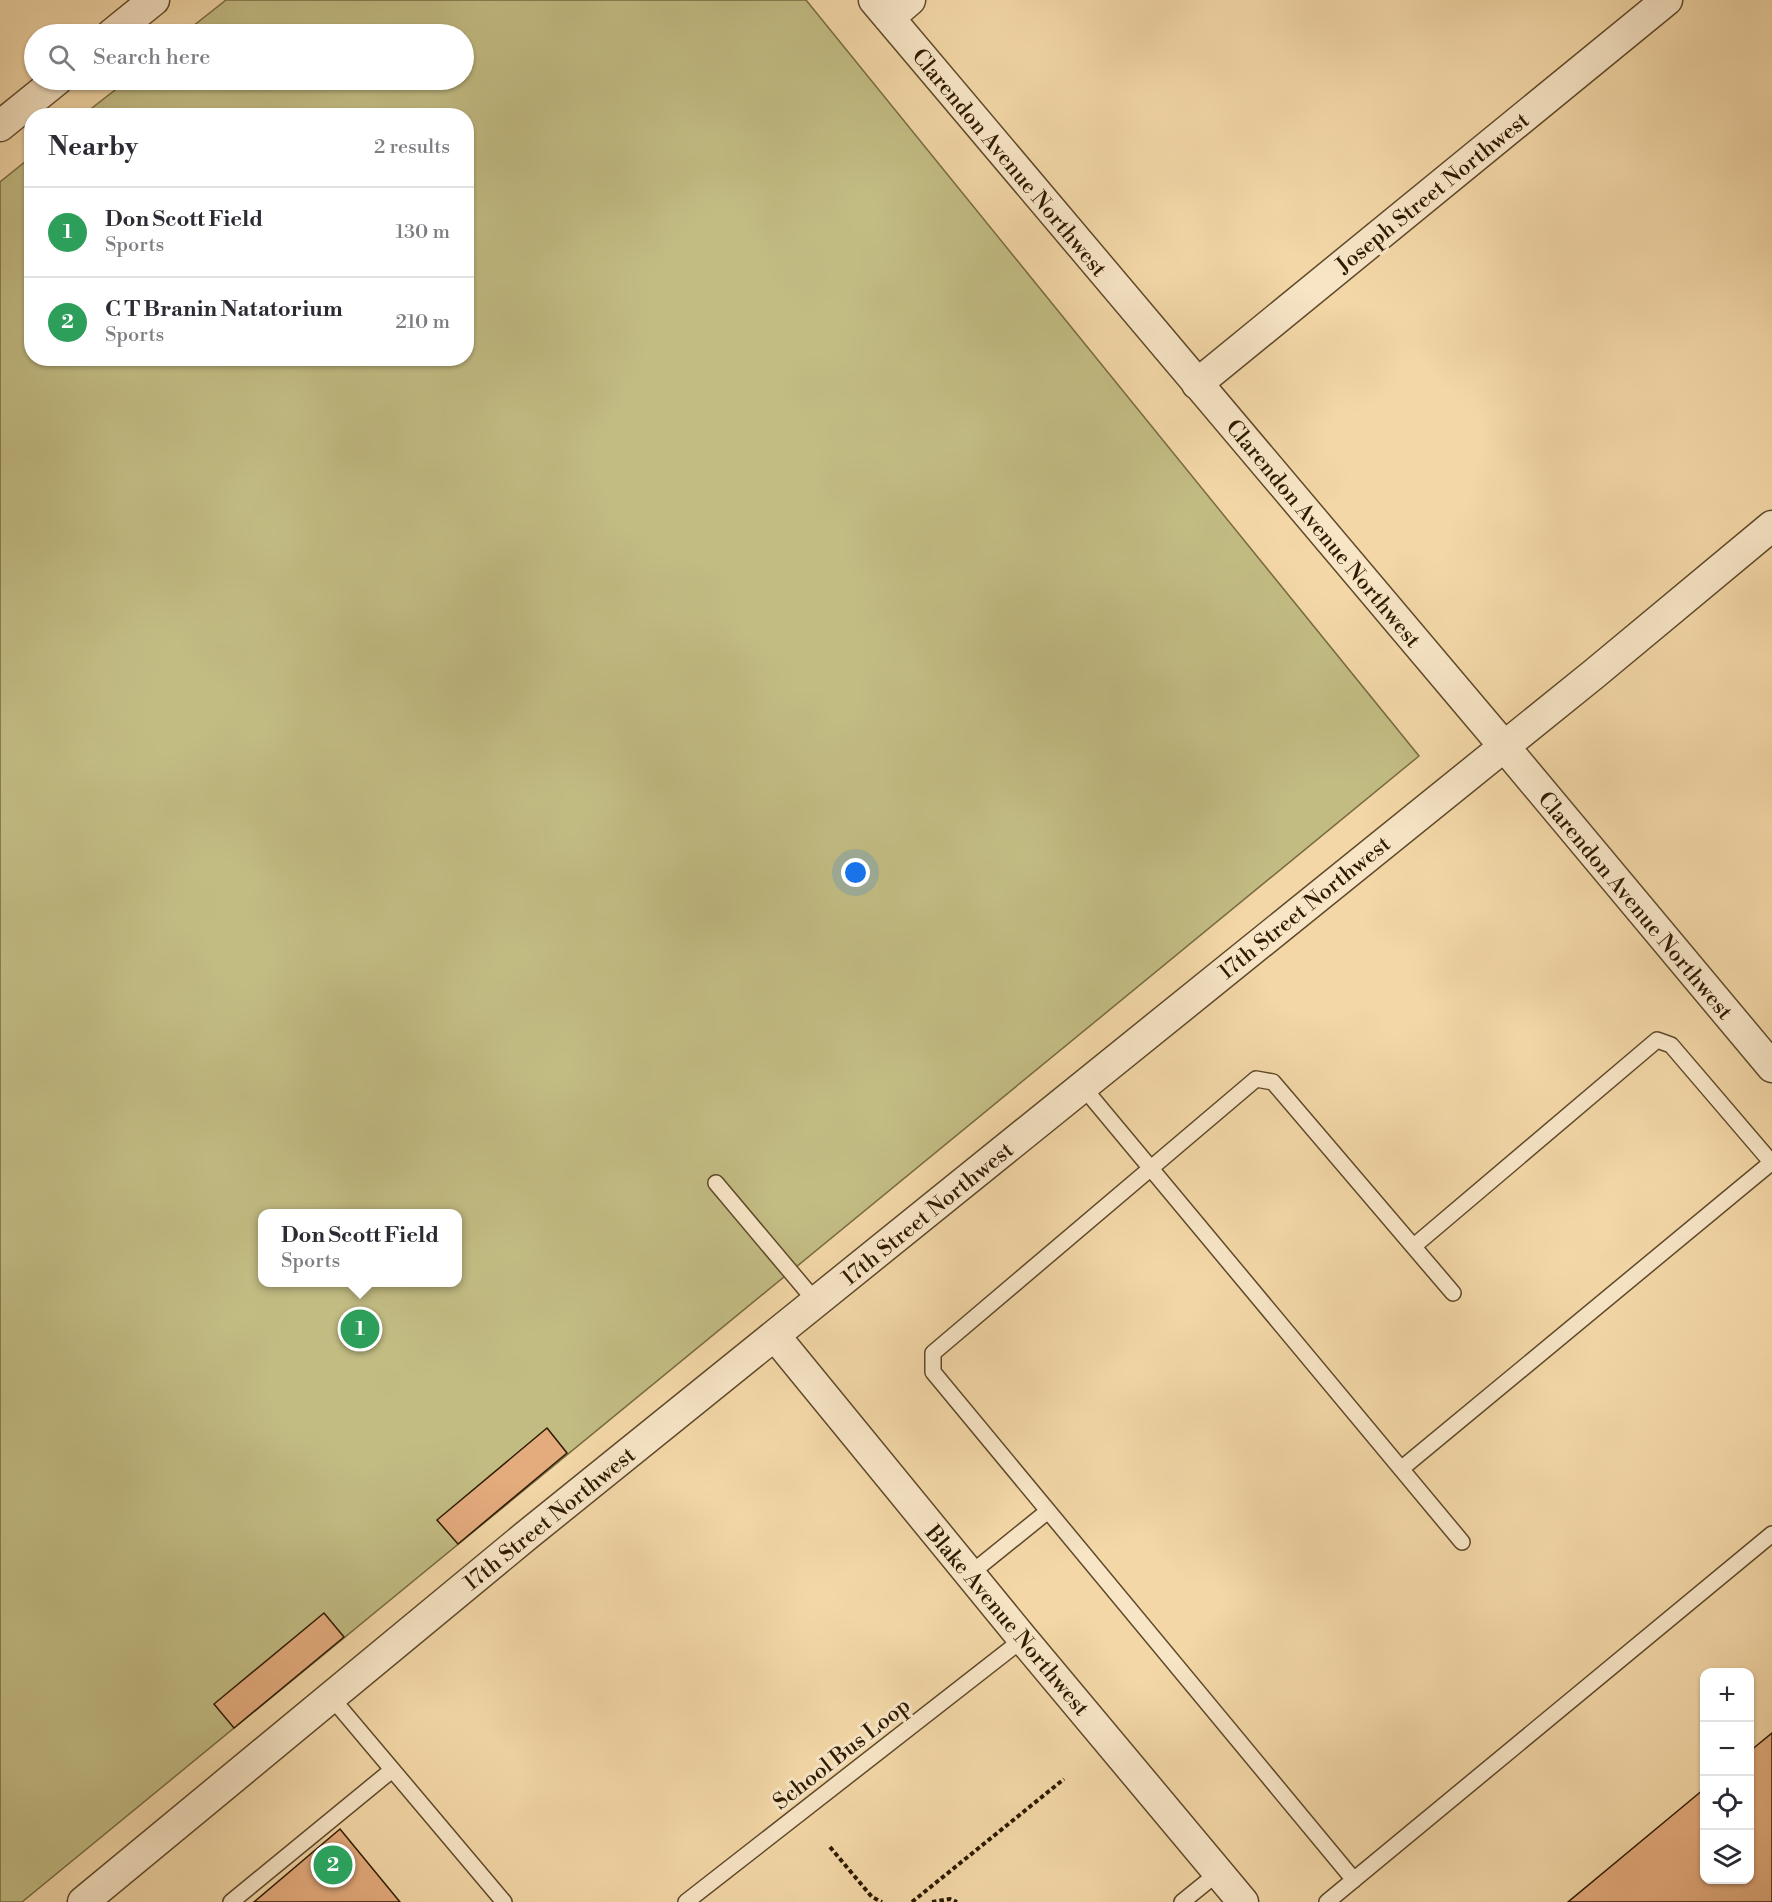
<!DOCTYPE html>
<meta charset="utf-8">
<style>
body{margin:0;font-family:"Libre Bodoni",serif;background:#f2f2f3;color:#2b2b33}
.controls{position:absolute;right:18px;bottom:18px;display:grid;overflow:hidden;border-radius:12px;box-shadow:0 2px 4px #0004}
.controls button{width:54px;height:54px;display:grid;place-items:center;padding:0;border:0;border-bottom:2px solid #e1e1e2;background:#fff;color:#2b2b33;font:30px sans-serif}
.you{position:absolute;left:856px;top:873px;width:21px;height:21px;margin:-15px;border:4px solid #fff;border-radius:50%;background:#1a73e8;box-shadow:0 0 0 9px #1a73e833}
.badge{display:grid;place-items:center;width:39px;height:39px;border-radius:50%;background:#0f766e;color:#fff;font-size:20px;font-weight:700}
.pin{position:absolute;translate:-50% -50%;border:3px solid #fff;box-shadow:0 2px 6px #0006}
.popup{position:absolute;left:258px;top:1209px;width:204px;height:78px;box-sizing:border-box;display:grid;place-content:center;border-radius:12px;background:#fff;filter:drop-shadow(0 2px 4px #0005);font-size:20px;white-space:nowrap;color:#7c7c81}
.popup b{font-size:22px;color:#2b2b33}
.popup::after{content:'';position:absolute;left:50%;top:100%;margin-left:-12px;border:12px solid transparent;border-top-color:#fff}
.list{margin:0;padding:0;list-style:none}
h2{display:flex;justify-content:space-between;align-items:center;height:78px;margin:0;padding:0 24px;font-size:26px}
h2 small{font-size:20px;font-weight:400;color:#7c7c81}
.list li{display:grid;grid-template-columns:39px 1fr auto;gap:18px;align-items:center;box-sizing:border-box;height:90px;padding:0 24px;border-top:2px solid #e1e1e2}
.list b{display:block;font-size:22px;white-space:nowrap}
.list p{margin:0;font-size:20px;white-space:nowrap;color:#7c7c81}
.list em{font-size:20px;font-style:normal;color:#7c7c81}
.icon{flex:none;width:33px;height:33px;fill:none;stroke:currentColor;stroke-width:2;stroke-linecap:round;stroke-linejoin:round}
.map{position:relative;flex:none;width:1772px;height:1902px;overflow:hidden}
.search{position:absolute;background:#fff;box-shadow:0 2px 4px #0004;left:24px;top:24px;width:450px;height:66px;display:flex;align-items:center;gap:15px;box-sizing:border-box;padding:0 21px;border-radius:33px;color:#7c7c81;font-size:22px}
.panel{position:absolute;background:#fff;box-shadow:0 2px 4px #0004;left:24px;top:108px;width:450px;height:258px;border-radius:24px}
.map>svg:first-child{display:block}
</style>
<div class="map">
<svg width="1772" height="1902" viewBox="0 0 1772 1902">
<rect width="100%" height="100%" fill="#f3d7a7"/>
<filter id="stains"><feTurbulence type="fractalNoise" baseFrequency=".00333" numOctaves="4"/><feColorMatrix values="0 0 0 0 .2 0 0 0 0 .09 0 0 0 0 .02 0 0 0 .5 -.17"/></filter>
<radialGradient id="worn" r=".72"><stop offset=".6" stop-color="#630" stop-opacity="0"/><stop offset="1" stop-color="#630" stop-opacity=".3"/></radialGradient>
<path fill="#c2bc83" stroke="#786b42" stroke-width="1.5" fill-rule="evenodd" d="M226,0H806L1419,756L22,1902H0V182L31,157L32,358H466V116L83,115L128,80H464V34H183ZM262,1214H458V1282H262Z"/>
<path fill="#e4ab7d" stroke="#2e1a00" stroke-width="1.5" d="M547,1428L567,1453L458,1544L437,1520Z
M324,1613L344,1637L234,1728L214,1704Z
M1772,1733V1902H1568L1704,1789V1880H1750V1751Z
M340,1829L400,1902H254Z"/>
<g fill="none" stroke-linecap="round" stroke-linejoin="round">
<defs>
<path id="service" d="M1083,1087L1462,1542
M716,1183L817,1303
M1414,1246L1657,1040L1671,1045L1772,1163
M1401,1469L1772,1162
M970,1574L1048,1511
M331,1697L504,1902
M1354,1880L933,1372V1353L1256,1079L1273,1082L1453,1293
M231,1902L392,1770
M686,1902L1023,1639
M1182,1902L1219,1872
M1327,1902L1772,1534"/>
<path id="minor" d="M874,0L1503,745L1772,1067
M889,18L910,0
M112,34L154,0
M0,126L57,80
M1197,384L1667,0
M775,1336L1023,1639L1243,1902
M83,1902L527,1535L1594,674L1772,526"/>
</defs>
<use href="#service" stroke="#5f492a" stroke-width="18"/>
<use href="#minor" stroke="#5f492a" stroke-width="33"/>
<path stroke="#2e1a00" stroke-width="4" stroke-dasharray="4.5 3" stroke-linecap="butt" d="M830,1847L872,1897L882,1902
M912,1902L1064,1779
M932,1902L950,1899L957,1902"/>
<use href="#service" stroke="#f7e5c6" stroke-width="15"/>
<use href="#minor" stroke="#f7e5c6" stroke-width="30"/>
</g>
<g text-anchor="middle" stroke-width="6" stroke-linejoin="round" paint-order="stroke">
<g font-size="22" fill="#2e1a00" stroke="#f7e5c6">
<text transform="translate(1010 162) rotate(50)" y="8">Clarendon Avenue Northwest</text>
<text transform="translate(1432 192) rotate(-39)" y="8">Joseph Street Northwest</text>
<text transform="translate(1324 533) rotate(50)" y="8">Clarendon Avenue Northwest</text>
<text transform="translate(1636 905) rotate(50)" y="8">Clarendon Avenue Northwest</text>
<text transform="translate(1304 907) rotate(-39)" y="8">17th Street Northwest</text>
<text transform="translate(927 1213) rotate(-39)" y="8">17th Street Northwest</text>
<text transform="translate(549 1518) rotate(-39)" y="8">17th Street Northwest</text>
<text transform="translate(1008 1620) rotate(50)" y="8">Blake Avenue Northwest</text>
<text transform="translate(841 1753) rotate(-38)" y="8">School Bus Loop</text>
</g>
</g>
<rect width="100%" height="100%" filter="url(#stains)"/>
<rect width="100%" height="100%" fill="url(#worn)"/>
</svg>
<div class="controls">
<button>+</button>
<button>−</button>
<button><svg class="icon" aria-label="locate" viewBox="0 0 24 24"><circle cx="12" cy="12" r="6"/><path d="M12 2v4M12 18v4M2 12h4M18 12h4"/></svg></button>
<button><svg class="icon" aria-label="layers" viewBox="0 0 24 24"><path d="M12 4l9 5-9 5-9-5zM3 14l9 5 9-5"/></svg></button>
</div>
<div class="you"></div>
<div class="pin badge" style="left:360px;top:1329px;background:#2e9e5b">1</div>
<div class="popup"><b>Don Scott Field</b>Sports</div>
<div class="pin badge" style="left:333px;top:1865px;background:#2e9e5b">2</div>
<div class="search"><svg class="icon" aria-label="search" viewBox="0 0 24 24"><circle cx="10" cy="10" r="6"/><path d="M15 15l6 6"/></svg>Search here</div>
<section class="panel">
<h2>Nearby<small>2 results</small></h2>
<ul class="list">
<li><span class="badge" style="background:#2e9e5b">1</span><div><b>Don Scott Field</b><p>Sports</p></div><em>130 m</em></li>
<li><span class="badge" style="background:#2e9e5b">2</span><div><b>C T Branin Natatorium</b><p>Sports</p></div><em>210 m</em></li>
</ul>
</section>
</div>
